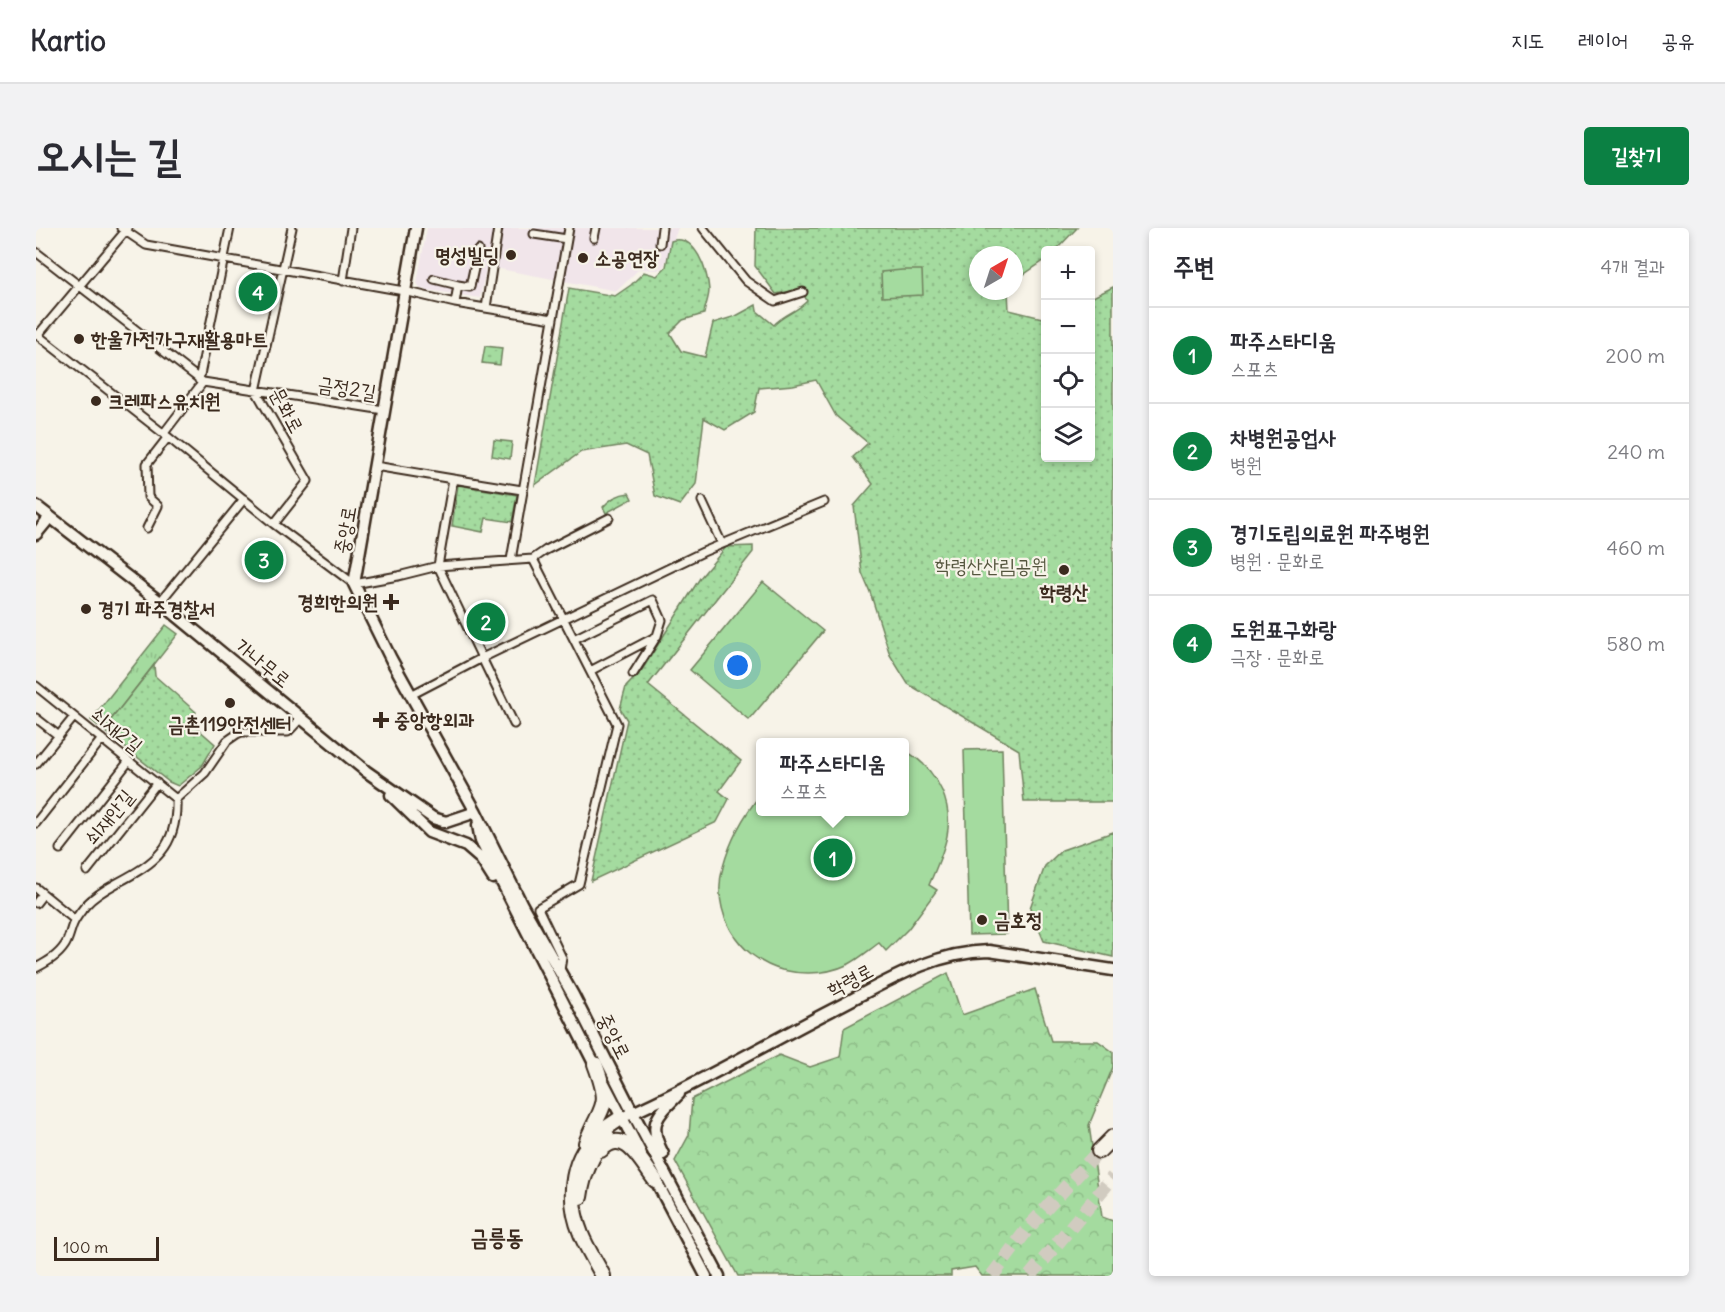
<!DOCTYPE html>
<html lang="ko">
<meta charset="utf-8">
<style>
body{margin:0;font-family:Delius,"Poor Story",sans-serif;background:#f2f2f3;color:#2b2b33}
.controls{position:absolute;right:18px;top:18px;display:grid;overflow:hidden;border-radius:6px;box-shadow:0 3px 9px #0003}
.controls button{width:54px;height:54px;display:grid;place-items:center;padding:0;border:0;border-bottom:2px solid #e1e1e2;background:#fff;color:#2b2b33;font:30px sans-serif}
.compass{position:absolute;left:933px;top:18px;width:54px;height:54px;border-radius:50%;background:#fff;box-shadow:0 3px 9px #0003;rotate:39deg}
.scale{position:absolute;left:18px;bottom:15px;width:105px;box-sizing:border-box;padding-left:6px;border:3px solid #3b2a1e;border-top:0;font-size:16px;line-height:21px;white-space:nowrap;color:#3b2a1e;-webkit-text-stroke:4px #f7f3e8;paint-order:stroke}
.you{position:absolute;left:702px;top:438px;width:21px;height:21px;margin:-15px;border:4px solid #fff;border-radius:50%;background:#1a73e8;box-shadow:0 0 0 9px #1a73e833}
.badge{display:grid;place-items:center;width:39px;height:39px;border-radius:50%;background:#0b8043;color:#fff;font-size:20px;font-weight:700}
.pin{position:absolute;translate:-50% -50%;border:3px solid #fff;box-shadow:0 2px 6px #0006}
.popup{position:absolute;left:720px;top:510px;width:153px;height:78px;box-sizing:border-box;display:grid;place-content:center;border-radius:6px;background:#fff;filter:drop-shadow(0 2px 4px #0005);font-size:20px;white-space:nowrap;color:#7c7c81}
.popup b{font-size:22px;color:#2b2b33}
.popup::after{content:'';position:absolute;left:50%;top:100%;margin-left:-12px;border:12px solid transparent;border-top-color:#fff}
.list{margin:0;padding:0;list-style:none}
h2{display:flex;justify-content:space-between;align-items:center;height:78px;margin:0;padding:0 24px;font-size:26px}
h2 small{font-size:20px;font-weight:400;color:#7c7c81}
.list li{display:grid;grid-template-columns:39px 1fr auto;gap:18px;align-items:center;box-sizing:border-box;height:96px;padding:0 24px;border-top:2px solid #e1e1e2}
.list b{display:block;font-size:22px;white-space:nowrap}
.list p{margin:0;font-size:20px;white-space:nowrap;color:#7c7c81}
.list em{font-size:20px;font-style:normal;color:#7c7c81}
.icon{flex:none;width:33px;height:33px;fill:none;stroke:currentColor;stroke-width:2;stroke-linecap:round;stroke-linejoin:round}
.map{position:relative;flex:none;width:1077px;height:1048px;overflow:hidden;border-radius:6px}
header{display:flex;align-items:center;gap:36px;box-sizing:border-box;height:84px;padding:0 30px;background:#fff;border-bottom:2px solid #e1e1e2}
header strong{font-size:28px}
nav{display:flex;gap:33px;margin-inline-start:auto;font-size:21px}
.intro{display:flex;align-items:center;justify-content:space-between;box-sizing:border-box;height:144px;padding:0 36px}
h1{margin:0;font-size:42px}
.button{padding:15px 27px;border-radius:6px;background:#0b8043;color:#fff;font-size:21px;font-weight:700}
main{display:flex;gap:36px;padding:0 36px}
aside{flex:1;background:#fff;border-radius:6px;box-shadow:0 3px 9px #0003}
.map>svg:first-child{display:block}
</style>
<header>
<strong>Kartio</strong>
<nav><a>지도</a><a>레이어</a><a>공유</a></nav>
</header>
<div class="intro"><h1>오시는 길</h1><a class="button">길찾기</a></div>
<main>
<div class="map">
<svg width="1077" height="1048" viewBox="0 0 1077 1048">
<defs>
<pattern id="grass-tufts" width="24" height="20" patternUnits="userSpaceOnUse" patternTransform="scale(1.5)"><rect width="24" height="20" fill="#a4db9f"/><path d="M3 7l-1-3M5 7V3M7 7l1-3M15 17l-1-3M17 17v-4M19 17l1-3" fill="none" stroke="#8ebc88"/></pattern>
<pattern id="forest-crowns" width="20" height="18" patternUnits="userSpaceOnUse" patternTransform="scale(1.5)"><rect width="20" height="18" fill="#a4db9f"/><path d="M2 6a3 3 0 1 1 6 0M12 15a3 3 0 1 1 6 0" fill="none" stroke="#8ebc88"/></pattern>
<pattern id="park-dots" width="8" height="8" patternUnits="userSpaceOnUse" patternTransform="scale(1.5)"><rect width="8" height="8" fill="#a4db9f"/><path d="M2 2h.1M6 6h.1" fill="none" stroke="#8ebc88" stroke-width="1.8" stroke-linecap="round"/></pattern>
</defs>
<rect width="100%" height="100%" fill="#f7f3e8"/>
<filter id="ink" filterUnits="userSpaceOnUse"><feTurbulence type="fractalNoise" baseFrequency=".0167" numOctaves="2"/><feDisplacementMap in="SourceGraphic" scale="12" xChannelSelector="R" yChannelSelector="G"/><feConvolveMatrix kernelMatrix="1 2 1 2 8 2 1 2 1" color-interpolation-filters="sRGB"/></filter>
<g filter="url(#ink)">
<path fill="#f1e5ea" d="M391,0H458L444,70L385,61L381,55Z
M466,0H642L628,38L622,42L603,41L581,63L459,40Z"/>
<path fill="url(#grass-tufts)" stroke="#70825e" stroke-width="1.5" d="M130,397L142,406L67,502L55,492Z"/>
<path fill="url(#forest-crowns)" stroke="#70825e" stroke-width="1.5" d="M912,745L926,787L999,761L1015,813H1062L1077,824V839L1053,897L1066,989L1077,993V1048H946L939,1039L915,1043V1048H702L639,933L653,907L656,871L743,827L774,839L804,829L808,800Z"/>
<path fill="url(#park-dots)" stroke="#70825e" stroke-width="1.5" d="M720,0H1041L1020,22H1010L1009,32L978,53V27H942V63H972L973,82L1006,90L1009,89L1010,230H1054L1055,70L1077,59V574H988L983,522L872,456L854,427L834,364L826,345L818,278L837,256L817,229L832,215L800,188L780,152L757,157L723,160L718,184L689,202L668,190L660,256L644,277L619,268L611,227L590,217L545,224L499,257L533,60L579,68L595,57L608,44L621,48L630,39L635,13C659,4 672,44 673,62C673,70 669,78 668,86L647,92L634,105L645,123L669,129L677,95L700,88L720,77L721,83L738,97C748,86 761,84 771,73L765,61L740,66L719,38Z
M449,118L466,120L464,137L446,135Z
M458,212L476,214L474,231L456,228Z
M422,257L481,267L476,294L450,290L447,304L416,298Z
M593,265L596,271L570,285L567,279C574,271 582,266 593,265Z
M717,318V324L612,457L705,533L683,563L693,571L681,594L555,653L591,492L584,481L590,459L606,442L664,350L690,319Z
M118,437L119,448L160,484L153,493L179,516L166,538L142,558L133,554L67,502Z
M1077,604V729L1008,713L994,680L1009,638L1026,622Z"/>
<path fill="#a4db9f" stroke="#70825e" stroke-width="1.5" d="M866,42H886L887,67L846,69L845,44Z
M727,354L787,403L713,492L654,442Z
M966,521L971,706L933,707L928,522Z
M869,523C887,532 898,546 906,563C921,598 907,624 893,657L901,662L872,701L850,723L843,715C833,722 823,731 813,736C792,746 768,747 746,742C702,730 674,683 687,639C694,613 708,587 725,566V584H869Z"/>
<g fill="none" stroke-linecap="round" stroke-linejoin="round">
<path stroke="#d1cbc0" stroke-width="14" stroke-dasharray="14 7" stroke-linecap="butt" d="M956,1048L993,999L1063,923
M994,1048L1077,949"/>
<defs>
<path id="street" d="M85,0L110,17L368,63L419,75L517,91L475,332
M667,0L710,53L739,73L767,64
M498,6L531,11
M558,10L560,0
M624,16L626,0
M0,24L167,154L348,182
M398,51L422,57L419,75
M307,53L315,0
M422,57L434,59L442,22
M450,80L462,0
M517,91L533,0
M0,106L132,209L238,296L318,356L362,348L402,338L497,331L510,322L573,290
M2,107L92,0
M163,152L194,0
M128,205L167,154
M339,238L417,251L402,338L446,430L667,324L788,274
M417,251L486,262
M666,273L686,316
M238,296L272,253L220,163L256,0
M111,300L122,278L112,269L111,236L132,209
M497,331L581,496L543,656L502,680L526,730L524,742
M124,374L208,271
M538,411L617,372L626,392L621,408L597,446
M554,443L621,408
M0,458L140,571
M375,467L446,430L478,496
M0,490L23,508
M0,536L38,489
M0,595L66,511
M24,621L93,533
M51,643L121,555
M0,660L39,692
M0,675L7,666
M0,740C11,734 22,728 29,717C33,711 34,703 37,696C40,689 46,682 50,677C58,668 70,661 81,655C119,635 142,619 140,571L169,545L191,513L201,506L206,504H252L265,490"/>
<path id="secondary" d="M380,0L318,356L355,431L440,584L486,677L537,767L597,885L683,1048
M0,278L124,374L331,544L397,590L410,594L440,584
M0,306L14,289
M355,567L393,604L430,618L445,631L457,650
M442,597L445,613L561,841
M568,855L605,926
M592,887C662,856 728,817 796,782C847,756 895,724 953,723L1077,742
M627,926C611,895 621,888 643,866
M616,945L670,1048"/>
<path id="highway" d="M550,915C566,874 576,882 559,836
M565,922C589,898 605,934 619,952
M1063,923L1077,909
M544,969C547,946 556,926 571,908
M567,1048C560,1034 551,1021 545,1006C532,975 533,934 559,909C566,902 576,896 585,890"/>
</defs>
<use href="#street" stroke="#3b2a1e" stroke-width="11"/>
<use href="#secondary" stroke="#3b2a1e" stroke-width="15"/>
<use href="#highway" stroke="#3b2a1e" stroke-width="18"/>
<use href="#street" stroke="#f7f3e8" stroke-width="7"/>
<use href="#secondary" stroke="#f7f3e8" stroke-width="10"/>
<use href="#highway" stroke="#f7f3e8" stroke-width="14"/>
</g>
</g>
<g fill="#3b2a1e" stroke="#f7f3e8" stroke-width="2">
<circle cx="475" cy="27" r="6"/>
<circle cx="547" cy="30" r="6"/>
<circle cx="43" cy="111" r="6"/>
<circle cx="60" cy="173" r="6"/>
<circle cx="1028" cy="342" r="6"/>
<path d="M352 365h6v6h6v6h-6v6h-6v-6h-6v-6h6z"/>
<circle cx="50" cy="381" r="6"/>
<circle cx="194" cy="475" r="6"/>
<path d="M342 483h6v6h6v6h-6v6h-6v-6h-6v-6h6z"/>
<circle cx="946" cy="692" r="6"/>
</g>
<g text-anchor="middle" stroke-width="4.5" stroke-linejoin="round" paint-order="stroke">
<g font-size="20" font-weight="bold" fill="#3b2a1e" stroke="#f7f3e8" text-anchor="start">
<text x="463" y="34" text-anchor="end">명성빌딩</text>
<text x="559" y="37">소공연장</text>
<text x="55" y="118">한울가전가구재활용마트</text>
<text x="72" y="180">크레파스유치원</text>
<text x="1028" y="371" text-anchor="middle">학령산</text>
<text x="342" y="381" text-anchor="end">경희한의원</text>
<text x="62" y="388">경기 파주경찰서</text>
<text x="358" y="499">중앙항외과</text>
<text x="194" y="503" text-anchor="middle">금촌119안전센터</text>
<text x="958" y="699">금호정</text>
</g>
<g font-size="20" fill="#3b2a1e" stroke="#f7f3e8">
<text transform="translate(311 160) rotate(9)" y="7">금정2길</text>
<text transform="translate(251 182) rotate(62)" y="7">문화로</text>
<text transform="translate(309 302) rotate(-80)" y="7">중앙로</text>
<text transform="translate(227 435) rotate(39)" y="7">가나무로</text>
<text transform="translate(81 502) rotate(39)" y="7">쇠재2길</text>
<text transform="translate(73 589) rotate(-51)" y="7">쇠재안길</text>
<text transform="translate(814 752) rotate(-28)" y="7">학령로</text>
<text transform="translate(578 808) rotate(63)" y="7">중앙로</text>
</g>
<g font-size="20" fill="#55563e" stroke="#f7f3e8">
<text x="955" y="345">학령산산림공원</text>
</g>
<g font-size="22" font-weight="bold" fill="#3b2a1e" stroke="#f7f3e8">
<text x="461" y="1017">금릉동</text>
</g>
</g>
</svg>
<div class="controls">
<button>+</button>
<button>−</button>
<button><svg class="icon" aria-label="locate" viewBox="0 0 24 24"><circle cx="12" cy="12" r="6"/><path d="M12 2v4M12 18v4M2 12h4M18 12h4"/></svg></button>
<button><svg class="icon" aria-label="layers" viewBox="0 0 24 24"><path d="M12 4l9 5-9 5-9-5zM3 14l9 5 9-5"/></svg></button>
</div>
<svg class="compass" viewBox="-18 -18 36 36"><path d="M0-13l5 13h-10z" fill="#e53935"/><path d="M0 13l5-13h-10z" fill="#7c7c81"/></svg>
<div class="scale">100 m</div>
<div class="you"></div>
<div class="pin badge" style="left:797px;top:630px">1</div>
<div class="popup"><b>파주스타디움</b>스포츠</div>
<div class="pin badge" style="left:450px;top:394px">2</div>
<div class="pin badge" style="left:228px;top:332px">3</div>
<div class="pin badge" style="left:222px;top:64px">4</div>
</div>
<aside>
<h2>주변<small>4개 결과</small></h2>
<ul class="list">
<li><span class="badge">1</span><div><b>파주스타디움</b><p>스포츠</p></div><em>200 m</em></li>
<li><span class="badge">2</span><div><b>차병원공업사</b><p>병원</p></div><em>240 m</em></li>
<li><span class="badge">3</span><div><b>경기도립의료원 파주병원</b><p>병원 · 문화로</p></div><em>460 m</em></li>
<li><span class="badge">4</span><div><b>도원표구화랑</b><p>극장 · 문화로</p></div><em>580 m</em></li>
</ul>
</aside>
</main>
